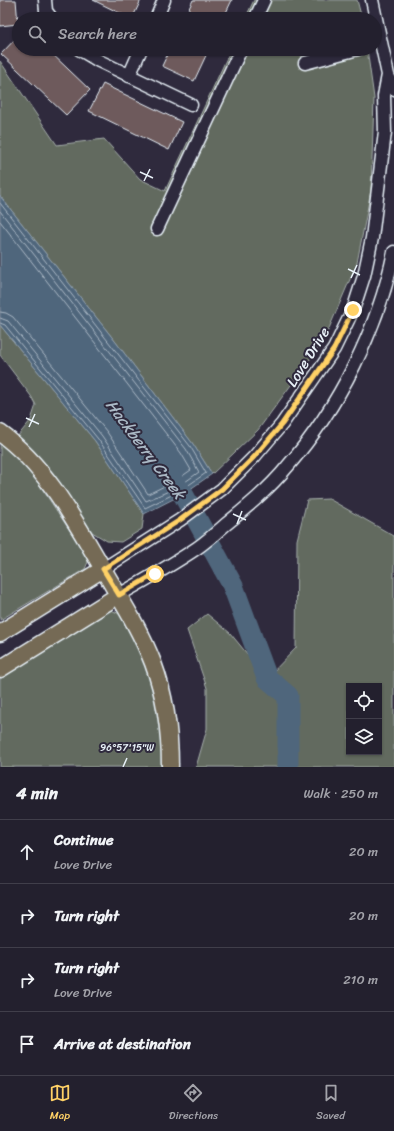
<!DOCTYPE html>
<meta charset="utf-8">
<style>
body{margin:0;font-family:Sriracha,sans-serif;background:#2f2d3a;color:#f1f3f6}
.controls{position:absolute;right:12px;bottom:12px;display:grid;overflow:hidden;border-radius:0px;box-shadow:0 1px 3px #0004}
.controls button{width:36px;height:36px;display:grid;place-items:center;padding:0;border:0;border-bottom:1px solid #403e4a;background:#23202e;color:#f1f3f6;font:20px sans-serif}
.stop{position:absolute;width:12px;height:12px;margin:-9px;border:3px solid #ffd166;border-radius:50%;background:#fff}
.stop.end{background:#ffd166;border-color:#fff;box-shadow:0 1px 4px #0008}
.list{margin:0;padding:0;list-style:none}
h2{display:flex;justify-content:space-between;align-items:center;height:52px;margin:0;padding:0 16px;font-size:17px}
h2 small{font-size:13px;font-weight:400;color:#a3a3aa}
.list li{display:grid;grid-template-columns:26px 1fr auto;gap:12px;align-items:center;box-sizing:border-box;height:64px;padding:0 16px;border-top:1px solid #403e4a}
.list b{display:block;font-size:15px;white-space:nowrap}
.list p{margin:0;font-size:13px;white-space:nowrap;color:#a3a3aa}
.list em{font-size:13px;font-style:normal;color:#a3a3aa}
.icon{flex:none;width:22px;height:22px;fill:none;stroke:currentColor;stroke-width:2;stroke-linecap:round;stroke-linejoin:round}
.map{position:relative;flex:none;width:394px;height:767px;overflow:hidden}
.search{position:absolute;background:#23202e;box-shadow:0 1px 3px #0004;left:12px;right:12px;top:12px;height:44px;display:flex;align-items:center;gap:10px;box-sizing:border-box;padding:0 14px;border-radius:22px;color:#a3a3aa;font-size:15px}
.sheet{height:308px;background:#23202e}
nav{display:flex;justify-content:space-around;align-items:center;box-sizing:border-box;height:56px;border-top:1px solid #403e4a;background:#23202e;font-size:11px;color:#a3a3aa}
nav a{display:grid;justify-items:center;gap:2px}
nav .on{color:#ffd166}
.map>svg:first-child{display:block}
</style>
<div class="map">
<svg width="394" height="767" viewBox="0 0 394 767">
<rect width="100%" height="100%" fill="#2f2a3d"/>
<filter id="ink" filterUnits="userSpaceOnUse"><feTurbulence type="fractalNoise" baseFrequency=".025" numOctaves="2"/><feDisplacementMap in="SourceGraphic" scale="8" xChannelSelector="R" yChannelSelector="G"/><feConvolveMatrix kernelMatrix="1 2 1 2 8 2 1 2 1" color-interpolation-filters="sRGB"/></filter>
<g filter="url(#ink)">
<path fill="#626a5e" stroke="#a5aeab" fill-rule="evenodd" d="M254,0H357L362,19H245Z
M231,49H367L374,98L371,190L357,263L324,340L258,430L212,474L193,444L115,341L0,196V61L57,145L104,139L140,179L165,191Z
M0,325L95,441L144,514L142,529L121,542L107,541L92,532L36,453L17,437L31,420L36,405L31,396L0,355Z
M0,443L27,466L86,555L88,562L85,569L0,620Z
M329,499L394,536V767H196L207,729V688L187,630L207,614L230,633L267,678L296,648L297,540L307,500ZM349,686H379V752H349Z
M111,610L122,615L145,663L157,698L163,767H0V679Z"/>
<path fill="#50667c" stroke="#8d9eae" d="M0,196L115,341L193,444L212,474L183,494L144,514L95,441L0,325Z"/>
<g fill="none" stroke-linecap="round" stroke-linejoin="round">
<path stroke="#abb9c6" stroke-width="1" d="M0,203L190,446L206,473L180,491L145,508L98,439L5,325L0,323
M0,211L186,449L199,472L178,487L146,501L102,436L8,321L0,318
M0,221L181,453L191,470L175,481L148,494L107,432L13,317L6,313L0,312"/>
<path stroke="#50667c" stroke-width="21" d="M165,472L183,494L233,586L267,678L288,696V767"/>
</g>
<path fill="#6e5a5c" stroke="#e8f1f8" d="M0,0H16L18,24L0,26Z
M93,0H141L132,19Z
M193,0H232L223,19H184Z
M19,35V49H47L90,90L66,115L1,54Z
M170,49H209L194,81L162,66Z
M103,84L182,122L169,150L89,111Z"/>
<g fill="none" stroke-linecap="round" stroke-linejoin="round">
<defs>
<path id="minor" d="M45,0L46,11L52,19
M372,0L388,75L394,89
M156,19L164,0
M255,19L264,0
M79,49L99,61L191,105
M305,63L358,49
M129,76L141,49
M157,229L241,49
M103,569L180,520L222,489L254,457L282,424L334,349L353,310L364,276L372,238L385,132L384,96L388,75
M119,595C145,580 172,565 197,548C207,541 216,533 225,525C247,507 269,489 287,467C339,407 378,329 394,252"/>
<path id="major" d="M0,433C46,466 75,521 103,569C121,600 140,629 153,663C165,695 170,733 170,767
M0,633L103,569
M0,669L119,595"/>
</defs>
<use href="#minor" stroke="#e8f1f8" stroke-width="15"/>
<use href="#major" stroke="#e8f1f8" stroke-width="19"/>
<use href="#minor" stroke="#2f2a3d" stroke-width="12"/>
<use href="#major" stroke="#756a55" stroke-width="16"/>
</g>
</g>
<g fill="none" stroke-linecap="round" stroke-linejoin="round" filter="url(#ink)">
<path stroke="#ffd166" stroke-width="5" d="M155,574L119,595L103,569L180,520L222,489L254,457L282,424L334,349L353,310"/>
</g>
<path fill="none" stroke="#e8f1f8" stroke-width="1.5" d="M140,172L153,178M144,181L150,169M348,269L360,275M351,278L357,265M26,418L39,424M29,427L35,414M233,514L246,520M237,524L242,511M123,767L127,758"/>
<g text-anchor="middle" stroke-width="4" stroke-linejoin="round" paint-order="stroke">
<g font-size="15" fill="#e8f1f8" stroke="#2f2a3d">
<text transform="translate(308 357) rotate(-58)" y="5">Love Drive</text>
</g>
<g font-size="16" font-style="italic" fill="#abb9c6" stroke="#2f2a3d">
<text transform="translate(146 449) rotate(53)" y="6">Hackberry Creek</text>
</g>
</g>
<g font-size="10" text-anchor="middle" fill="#e8f1f8" stroke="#2f2a3d" stroke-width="4" stroke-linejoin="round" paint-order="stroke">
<text x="127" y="751">96°57'15"W</text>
</g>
</svg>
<div class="controls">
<button><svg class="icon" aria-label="locate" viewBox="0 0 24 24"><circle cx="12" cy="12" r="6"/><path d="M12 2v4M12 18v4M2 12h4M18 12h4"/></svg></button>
<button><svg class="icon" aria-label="layers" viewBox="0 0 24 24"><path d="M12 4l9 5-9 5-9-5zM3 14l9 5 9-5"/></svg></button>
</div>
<div class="stop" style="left:155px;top:574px"></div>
<div class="stop end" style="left:353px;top:310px"></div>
<div class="search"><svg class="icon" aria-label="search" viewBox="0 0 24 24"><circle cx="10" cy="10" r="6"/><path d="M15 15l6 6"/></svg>Search here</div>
</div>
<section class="sheet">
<h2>4 min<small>Walk · 250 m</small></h2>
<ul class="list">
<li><svg class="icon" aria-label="ahead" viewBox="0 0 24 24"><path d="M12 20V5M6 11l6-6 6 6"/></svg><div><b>Continue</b><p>Love Drive</p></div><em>20 m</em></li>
<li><svg class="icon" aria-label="right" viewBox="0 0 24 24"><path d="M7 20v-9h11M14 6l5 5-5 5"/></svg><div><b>Turn right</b></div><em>20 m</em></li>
<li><svg class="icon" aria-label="right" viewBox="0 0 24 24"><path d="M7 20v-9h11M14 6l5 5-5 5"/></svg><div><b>Turn right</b><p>Love Drive</p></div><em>210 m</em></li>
<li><svg class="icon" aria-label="arrive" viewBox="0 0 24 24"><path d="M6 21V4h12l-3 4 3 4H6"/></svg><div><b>Arrive at destination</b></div></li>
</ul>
</section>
<nav>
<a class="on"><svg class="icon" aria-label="map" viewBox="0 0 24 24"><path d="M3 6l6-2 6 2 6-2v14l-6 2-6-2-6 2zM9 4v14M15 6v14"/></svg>Map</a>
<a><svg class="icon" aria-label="directions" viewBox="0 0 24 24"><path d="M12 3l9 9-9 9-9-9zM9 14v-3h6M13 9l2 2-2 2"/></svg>Directions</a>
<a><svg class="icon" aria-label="saved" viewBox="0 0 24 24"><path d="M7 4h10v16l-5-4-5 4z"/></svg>Saved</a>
</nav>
